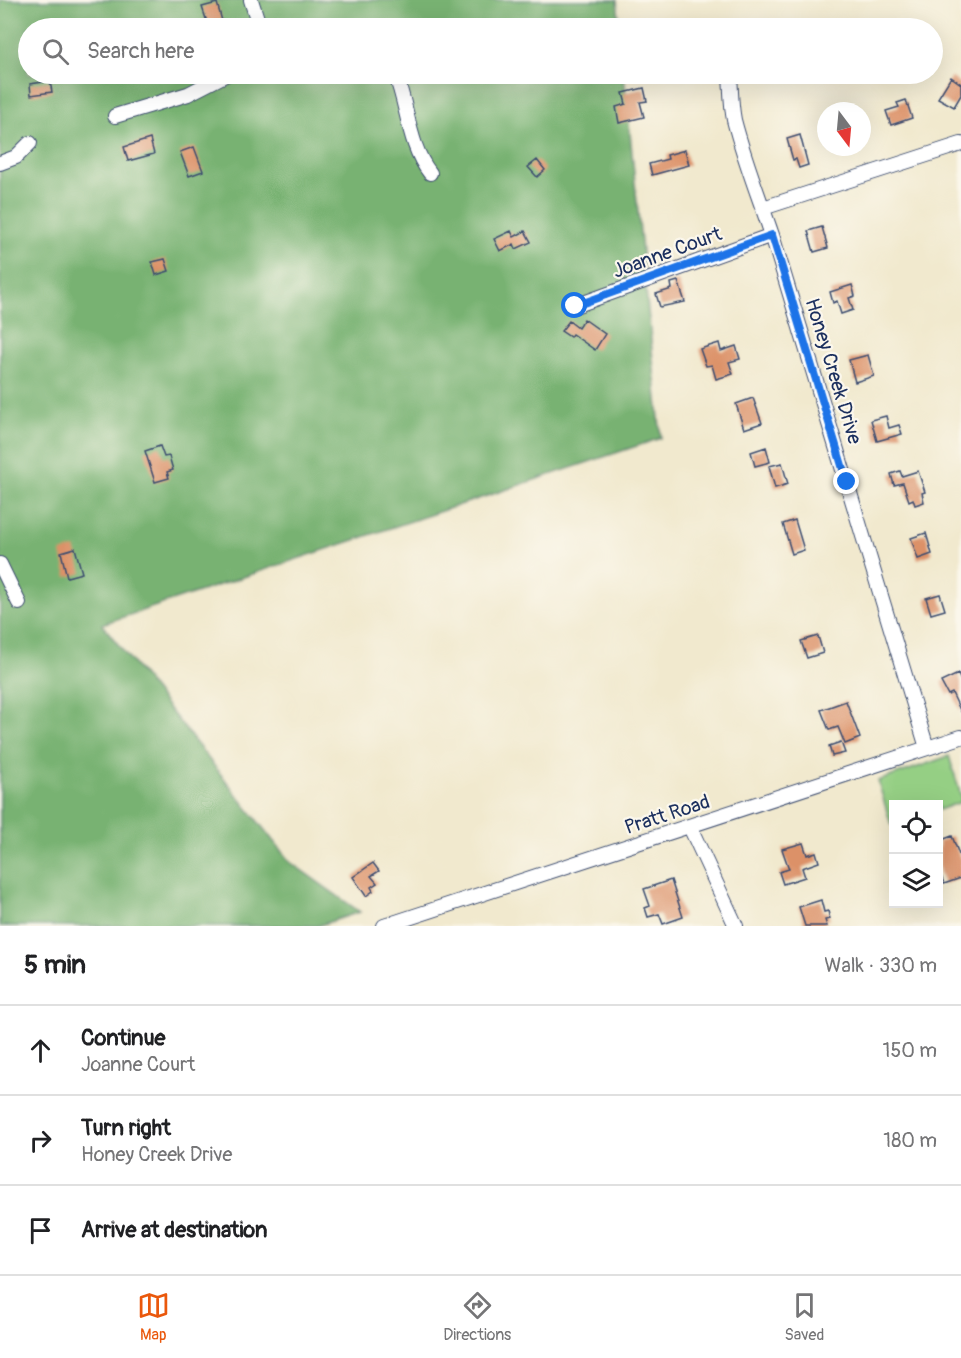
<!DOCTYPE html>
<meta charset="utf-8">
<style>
body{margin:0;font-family:Pangolin,sans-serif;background:#f6f6f6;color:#202124}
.controls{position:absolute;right:18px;bottom:18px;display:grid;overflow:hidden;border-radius:0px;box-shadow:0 6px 24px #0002}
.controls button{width:54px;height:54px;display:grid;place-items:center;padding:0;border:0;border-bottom:2px solid #e0e0e0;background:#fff;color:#202124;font:30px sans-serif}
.compass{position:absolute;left:817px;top:102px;width:54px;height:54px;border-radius:50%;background:#fff;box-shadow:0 6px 24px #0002;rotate:164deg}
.stop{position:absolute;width:18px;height:18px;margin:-14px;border:4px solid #1a73e8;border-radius:50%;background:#fff}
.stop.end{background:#1a73e8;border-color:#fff;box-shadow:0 2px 6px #0008}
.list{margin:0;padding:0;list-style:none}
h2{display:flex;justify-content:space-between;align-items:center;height:78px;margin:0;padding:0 24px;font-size:26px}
h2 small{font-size:20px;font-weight:400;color:#757577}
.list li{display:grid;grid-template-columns:39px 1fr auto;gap:18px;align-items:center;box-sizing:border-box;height:90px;padding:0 24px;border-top:2px solid #e0e0e0}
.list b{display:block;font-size:22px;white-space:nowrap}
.list p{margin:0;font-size:20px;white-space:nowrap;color:#757577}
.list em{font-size:20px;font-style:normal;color:#757577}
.icon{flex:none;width:33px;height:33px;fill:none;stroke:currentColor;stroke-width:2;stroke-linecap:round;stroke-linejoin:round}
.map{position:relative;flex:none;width:961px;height:926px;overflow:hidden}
.search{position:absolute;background:#fff;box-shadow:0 6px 24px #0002;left:18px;right:18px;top:18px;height:66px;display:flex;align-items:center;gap:15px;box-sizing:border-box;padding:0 21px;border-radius:33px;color:#757577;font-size:22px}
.sheet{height:348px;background:#fff}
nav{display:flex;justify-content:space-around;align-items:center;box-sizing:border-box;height:84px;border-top:2px solid #e0e0e0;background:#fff;font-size:16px;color:#757577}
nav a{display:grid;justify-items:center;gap:3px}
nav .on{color:#ea580c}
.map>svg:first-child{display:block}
</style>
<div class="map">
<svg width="961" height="926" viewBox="0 0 961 926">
<rect width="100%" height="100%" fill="#fbf7ec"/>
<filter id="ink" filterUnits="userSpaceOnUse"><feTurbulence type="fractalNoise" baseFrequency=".0167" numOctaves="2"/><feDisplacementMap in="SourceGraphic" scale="12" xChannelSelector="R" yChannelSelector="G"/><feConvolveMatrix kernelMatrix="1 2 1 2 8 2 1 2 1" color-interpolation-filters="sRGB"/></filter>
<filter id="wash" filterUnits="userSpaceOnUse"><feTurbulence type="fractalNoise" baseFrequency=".008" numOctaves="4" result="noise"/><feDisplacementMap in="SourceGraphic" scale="24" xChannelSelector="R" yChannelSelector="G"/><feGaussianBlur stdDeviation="1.35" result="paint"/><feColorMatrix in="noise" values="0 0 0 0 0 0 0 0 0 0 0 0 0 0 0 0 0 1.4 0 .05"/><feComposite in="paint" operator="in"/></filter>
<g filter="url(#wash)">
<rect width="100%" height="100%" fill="#f1e9ce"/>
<path fill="#95cf84" stroke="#587f71" stroke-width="1.5" d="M949,756L961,796V802L939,810L938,804H894L893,824L891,825L878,781Z"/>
<path fill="#78b272" stroke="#4a7068" stroke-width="1.5" d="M0,0H617L620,28H28V74H624L661,438L102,624L290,862L360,912L317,926H0Z"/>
<g id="blocks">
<path fill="#dc9167" d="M217,3L224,28H209L202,7Z
M951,77L961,84V95L954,107L938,98Z
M50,81L52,92L31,95L30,84Z
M644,88L647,101L640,102L644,117L619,123L616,107L626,104L623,93Z
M906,100L912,118L891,125L886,111L899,107L897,103Z
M800,135L808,165L799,168L796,159L793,160L787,139Z
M150,139L154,154L128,161L124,147Z
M194,147L203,171L189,176L180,152Z
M685,150L689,165L652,175L649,164L668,159L667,155Z
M537,160L545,170L537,177L528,167Z
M822,227L828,248L814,252L808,231Z
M511,231L514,237L525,231L531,242L516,249L514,244L500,251L494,239Z
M165,259L169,271L156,275L152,262Z
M678,281L685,302L660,307L656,294L672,289L671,283Z
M852,285L855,296L849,298L853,310L841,314L837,301L833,303L830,292Z
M584,319L605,334L595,350L572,334L570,337L561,331L569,321L578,328Z
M719,343L721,351L736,346L740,359L729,362L733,374L716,379L712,365L706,366L700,349Z
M868,355L874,376L855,382L849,360Z
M753,398L762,423L744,429L736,404Z
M886,416L889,428L899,425L902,434L877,441L871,420Z
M160,446L164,457L169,456L173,470L167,472L169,478L155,482L145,451Z
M766,447L770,462L755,466L751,452Z
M782,463L788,484L775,488L769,466Z
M900,471L902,476L918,471L925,492L922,493L924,502L915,505L913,499L909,501L903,483L894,485L891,474Z
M795,520L804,550L792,554L783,524Z
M926,533L932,554L918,559L911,538Z
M75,548L82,573L67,577L61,552Z
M940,594L945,610L931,614L926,598Z
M818,636L823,653L807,658L801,641Z
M958,674L961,681V712L952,693L948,695L941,682Z
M846,701L860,738L845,744L838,727L829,730L821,710Z
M841,742L845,753L832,756L829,746Z
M952,836L961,860V878L944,884L939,870V841Z
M803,843L807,855L816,852L819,862L802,868L805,877L783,884L779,872L789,869L782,849Z
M373,863L379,871L371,876L377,883L371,887L373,891L366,896L353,877Z
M671,880L683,917L663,924L659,914L648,917L645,908L650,906L644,889Z
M821,900L824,912L828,911L830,919L825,920L827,926H805L799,907Z"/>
</g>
</g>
<g filter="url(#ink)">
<use href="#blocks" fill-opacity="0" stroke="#3b4b6f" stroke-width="1.5"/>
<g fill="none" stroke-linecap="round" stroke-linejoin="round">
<defs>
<path id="minor" d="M251,0L260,28
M395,74C408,105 408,145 430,173
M730,74C731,89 731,105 734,120C744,159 759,197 772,235L927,748
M115,116L188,94L227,74
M0,163L16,157L30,143
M763,208L961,144
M575,306L772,235
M0,564L19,603
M690,827L736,926
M384,926L961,737"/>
</defs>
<use href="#minor" stroke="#3b4b6f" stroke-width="16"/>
<use href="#minor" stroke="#fff" stroke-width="14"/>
</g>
</g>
<g fill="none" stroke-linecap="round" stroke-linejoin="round" filter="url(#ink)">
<path stroke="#1a73e8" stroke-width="8" d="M575,306L772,235L847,482"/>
</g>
<g text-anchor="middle" stroke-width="4.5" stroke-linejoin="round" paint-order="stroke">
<g font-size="20" fill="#1b2f5e" stroke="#fbf7ec">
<text transform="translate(667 252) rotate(-20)" y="7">Joanne Court</text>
<text transform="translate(834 371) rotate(73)" y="7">Honey Creek Drive</text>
<text transform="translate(667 814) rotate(-18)" y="7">Pratt Road</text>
</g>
</g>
</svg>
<div class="controls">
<button><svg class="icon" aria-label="locate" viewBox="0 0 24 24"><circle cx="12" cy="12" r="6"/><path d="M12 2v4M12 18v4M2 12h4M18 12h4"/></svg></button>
<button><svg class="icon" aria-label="layers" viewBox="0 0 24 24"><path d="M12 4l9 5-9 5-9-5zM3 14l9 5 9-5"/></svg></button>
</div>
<svg class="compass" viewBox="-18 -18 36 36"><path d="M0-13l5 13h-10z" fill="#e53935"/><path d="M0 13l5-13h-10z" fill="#757577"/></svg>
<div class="stop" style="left:575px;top:306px"></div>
<div class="stop end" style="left:847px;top:482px"></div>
<div class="search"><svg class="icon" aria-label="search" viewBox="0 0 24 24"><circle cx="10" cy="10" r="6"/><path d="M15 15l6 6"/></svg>Search here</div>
</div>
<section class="sheet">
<h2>5 min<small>Walk · 330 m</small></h2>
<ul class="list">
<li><svg class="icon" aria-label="ahead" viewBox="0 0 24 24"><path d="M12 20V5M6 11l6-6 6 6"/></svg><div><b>Continue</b><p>Joanne Court</p></div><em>150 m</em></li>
<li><svg class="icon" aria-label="right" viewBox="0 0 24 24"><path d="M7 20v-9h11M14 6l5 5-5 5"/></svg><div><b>Turn right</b><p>Honey Creek Drive</p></div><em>180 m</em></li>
<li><svg class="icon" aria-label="arrive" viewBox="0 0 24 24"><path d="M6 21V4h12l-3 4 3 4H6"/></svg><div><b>Arrive at destination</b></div></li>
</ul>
</section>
<nav>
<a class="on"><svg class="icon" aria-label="map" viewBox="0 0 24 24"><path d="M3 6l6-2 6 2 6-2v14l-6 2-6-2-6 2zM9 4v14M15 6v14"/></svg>Map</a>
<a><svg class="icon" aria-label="directions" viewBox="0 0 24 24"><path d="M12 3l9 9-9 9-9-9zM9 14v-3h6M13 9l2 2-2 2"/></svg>Directions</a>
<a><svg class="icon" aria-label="saved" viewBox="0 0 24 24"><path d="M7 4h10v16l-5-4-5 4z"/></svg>Saved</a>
</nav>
